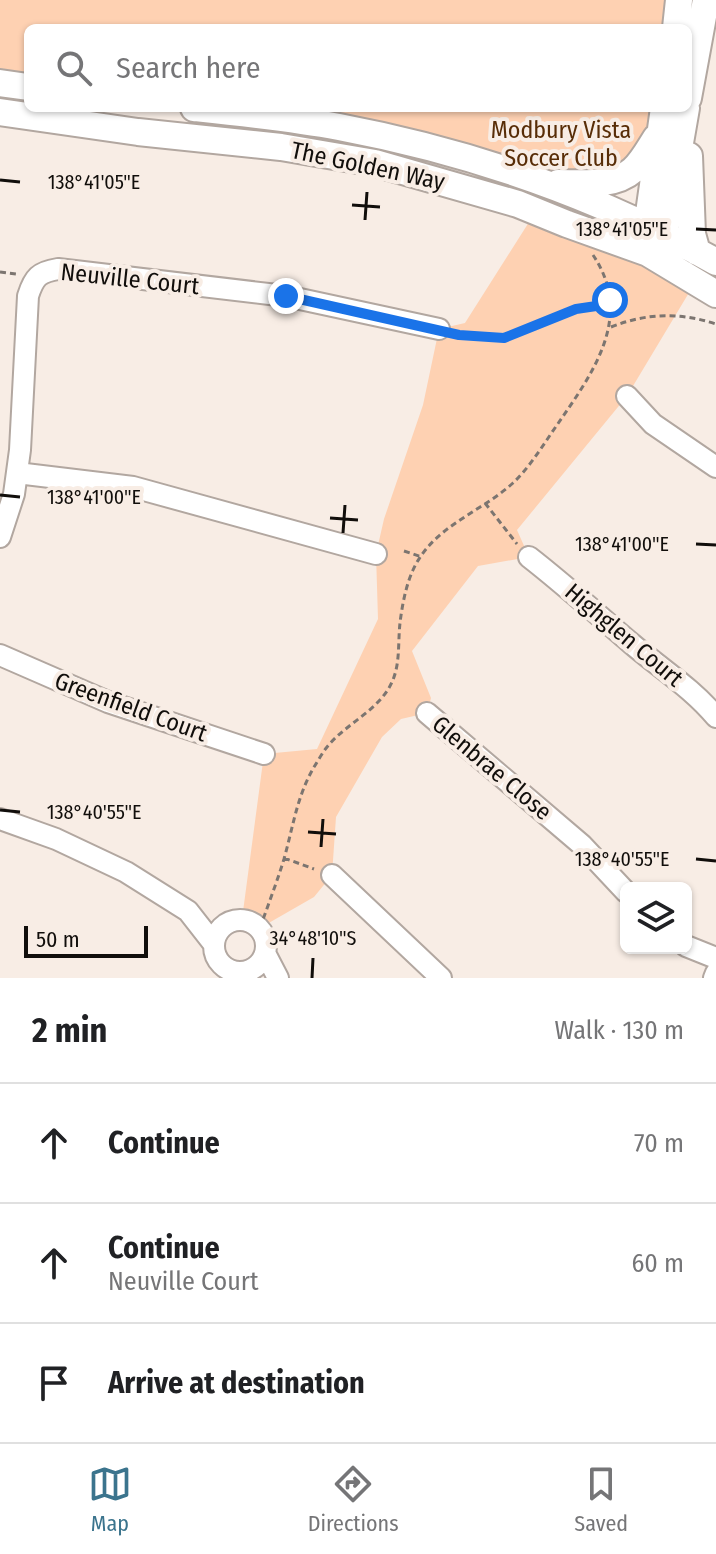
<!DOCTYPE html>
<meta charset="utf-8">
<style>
body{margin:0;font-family:"Fira Sans Condensed",sans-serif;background:#f2f2f2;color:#202124}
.controls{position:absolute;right:24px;bottom:24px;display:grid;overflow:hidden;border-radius:12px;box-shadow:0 2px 6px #0004}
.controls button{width:72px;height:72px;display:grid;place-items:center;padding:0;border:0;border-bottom:2px solid #e0e0e0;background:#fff;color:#202124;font:40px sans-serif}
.scale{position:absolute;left:24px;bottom:20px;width:124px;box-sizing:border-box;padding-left:8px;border:4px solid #110e0b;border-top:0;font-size:22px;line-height:28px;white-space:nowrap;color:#110e0b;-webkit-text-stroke:6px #f8ede5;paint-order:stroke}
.stop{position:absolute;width:24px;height:24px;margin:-18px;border:6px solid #1a73e8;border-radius:50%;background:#fff}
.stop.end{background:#1a73e8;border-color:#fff;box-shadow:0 2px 8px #0008}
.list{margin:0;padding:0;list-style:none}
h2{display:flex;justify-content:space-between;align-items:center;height:104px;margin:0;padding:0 32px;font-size:34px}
h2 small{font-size:26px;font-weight:400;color:#757577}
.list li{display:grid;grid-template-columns:52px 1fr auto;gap:24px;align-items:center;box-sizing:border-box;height:120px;padding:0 32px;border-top:2px solid #e0e0e0}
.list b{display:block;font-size:30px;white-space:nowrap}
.list p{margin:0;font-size:26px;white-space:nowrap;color:#757577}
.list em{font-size:26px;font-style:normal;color:#757577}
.icon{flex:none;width:44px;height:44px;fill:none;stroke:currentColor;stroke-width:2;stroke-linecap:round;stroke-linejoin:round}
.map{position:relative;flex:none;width:716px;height:978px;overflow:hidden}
.search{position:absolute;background:#fff;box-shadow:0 2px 6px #0004;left:24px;right:24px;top:24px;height:88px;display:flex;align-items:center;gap:20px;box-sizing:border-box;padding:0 28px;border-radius:12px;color:#757577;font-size:30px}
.sheet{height:464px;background:#fff}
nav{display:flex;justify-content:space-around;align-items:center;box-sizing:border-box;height:112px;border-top:2px solid #e0e0e0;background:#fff;font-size:22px;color:#757577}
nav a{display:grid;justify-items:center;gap:4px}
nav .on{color:#3b748d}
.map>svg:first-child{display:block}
</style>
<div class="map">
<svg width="716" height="978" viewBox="0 0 716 978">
<rect width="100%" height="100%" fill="#f8ede5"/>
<path fill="#fed1b2" d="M0,0H679L676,28H28V87L0,83Z
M188,108H664L633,170L539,181Z
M536,211L696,281L627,396L517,530L529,557L478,566L412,651L431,698L427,713L401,719L382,737L336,817L332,875L314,897L260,928L242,919L264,754L317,749L378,619L376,554L384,519L423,405L439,329L465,323Z"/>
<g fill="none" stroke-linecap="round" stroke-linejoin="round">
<defs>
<path id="minor" d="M627,396L653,424L716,467
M17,473L133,487L376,554
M0,537L14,494L20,450L28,296C34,277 39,272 58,269L286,296L439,329
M529,557C565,585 598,615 632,644C660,668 693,689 716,717
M0,655L108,702L264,754
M427,713L582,845L626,892
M0,819L56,839L126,872L188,911L213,943
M332,875L441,978
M214 946a26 26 0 1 1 52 0a26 26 0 1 1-52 0Z
M686,946L716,958
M265,953L278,978
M714,978L716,973"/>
<path id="major" d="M676,28L679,0
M0,83L28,87
M688,98L706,0
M194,108C242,113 291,118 339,127C471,152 599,196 716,262
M0,112L138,132L281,147L375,163L518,204L567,224L648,253L716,294
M689,156L692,234L697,252
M558,183C581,183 614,187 633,170C642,162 649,149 656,138
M647,241V227L664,108
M653,247L664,235L686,108"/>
</defs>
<use href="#minor" stroke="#b2a7a0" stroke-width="24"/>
<use href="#major" stroke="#b2a7a0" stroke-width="30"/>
<path stroke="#7c7570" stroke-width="3" stroke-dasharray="6 4" stroke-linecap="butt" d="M0,272L16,274
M611,327C647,313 679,312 716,324
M454,333L504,338L576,309L608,304
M485,503L517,544
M404,551L422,557
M284,858L314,869
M260,928C268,905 277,882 284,859C293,827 297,796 314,767C318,761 322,753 327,747C347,722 383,709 394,677C400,660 398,640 400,623C402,606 406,585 413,570C433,526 480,513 513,483C530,467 543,445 557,425C592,374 635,317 593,255"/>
<use href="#minor" stroke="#fff" stroke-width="20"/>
<use href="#major" stroke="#fff" stroke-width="26"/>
</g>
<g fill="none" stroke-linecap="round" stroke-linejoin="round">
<path stroke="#1a73e8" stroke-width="10" d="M286,296L459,335L504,338L576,309L610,304V300"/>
</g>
<path fill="none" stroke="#110e0b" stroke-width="3" d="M0,180L20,182M352,205L380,207M365,220L367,192M696,229L716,230M0,495L20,497M330,518L358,520M343,533L345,505M696,544L716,545M0,810L20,812M308,832L336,834M321,847L323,819M696,859L716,861M312,978L313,958"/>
<g text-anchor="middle" stroke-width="8" stroke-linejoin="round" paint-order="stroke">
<g font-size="24" fill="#582d07" stroke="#f8ede5">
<text x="561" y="138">Modbury Vista<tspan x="561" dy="28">Soccer Club</tspan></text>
</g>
<g font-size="24" fill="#110e0b" stroke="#f8ede5">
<text transform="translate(368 166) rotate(12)" y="8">The Golden Way</text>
<text transform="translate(130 279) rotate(6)" y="8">Neuville Court</text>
<text transform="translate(624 635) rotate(40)" y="8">Highglen Court</text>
<text transform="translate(131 707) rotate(20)" y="8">Greenfield Court</text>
<text transform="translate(492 768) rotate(40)" y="8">Glenbrae Close</text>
</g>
</g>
<g font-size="20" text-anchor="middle" fill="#110e0b" stroke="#f8ede5" stroke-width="8" stroke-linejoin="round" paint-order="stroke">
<text x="94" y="189">138°41'05"E</text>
<text x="622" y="236">138°41'05"E</text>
<text x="94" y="504">138°41'00"E</text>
<text x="622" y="551">138°41'00"E</text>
<text x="94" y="819">138°40'55"E</text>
<text x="622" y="866">138°40'55"E</text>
<text x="313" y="945">34°48'10"S</text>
</g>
</svg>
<div class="controls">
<button><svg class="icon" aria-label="layers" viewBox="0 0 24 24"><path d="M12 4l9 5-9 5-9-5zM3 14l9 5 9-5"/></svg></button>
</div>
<div class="scale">50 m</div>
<div class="stop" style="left:610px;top:300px"></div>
<div class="stop end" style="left:286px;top:296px"></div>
<div class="search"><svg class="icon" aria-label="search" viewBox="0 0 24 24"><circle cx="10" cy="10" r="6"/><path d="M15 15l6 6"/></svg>Search here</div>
</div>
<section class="sheet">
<h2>2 min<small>Walk · 130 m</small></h2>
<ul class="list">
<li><svg class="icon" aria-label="ahead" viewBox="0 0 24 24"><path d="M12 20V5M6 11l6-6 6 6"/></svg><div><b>Continue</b></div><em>70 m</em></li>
<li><svg class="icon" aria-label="ahead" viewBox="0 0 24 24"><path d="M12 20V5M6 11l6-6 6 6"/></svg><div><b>Continue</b><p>Neuville Court</p></div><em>60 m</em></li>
<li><svg class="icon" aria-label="arrive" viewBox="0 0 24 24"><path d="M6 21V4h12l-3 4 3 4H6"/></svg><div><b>Arrive at destination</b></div></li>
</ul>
</section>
<nav>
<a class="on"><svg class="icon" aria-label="map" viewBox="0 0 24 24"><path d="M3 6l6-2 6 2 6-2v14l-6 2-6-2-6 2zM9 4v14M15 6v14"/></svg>Map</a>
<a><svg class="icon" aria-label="directions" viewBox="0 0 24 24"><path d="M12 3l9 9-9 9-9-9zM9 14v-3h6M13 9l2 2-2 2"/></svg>Directions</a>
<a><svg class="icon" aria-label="saved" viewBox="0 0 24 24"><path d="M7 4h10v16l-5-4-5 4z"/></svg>Saved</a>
</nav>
